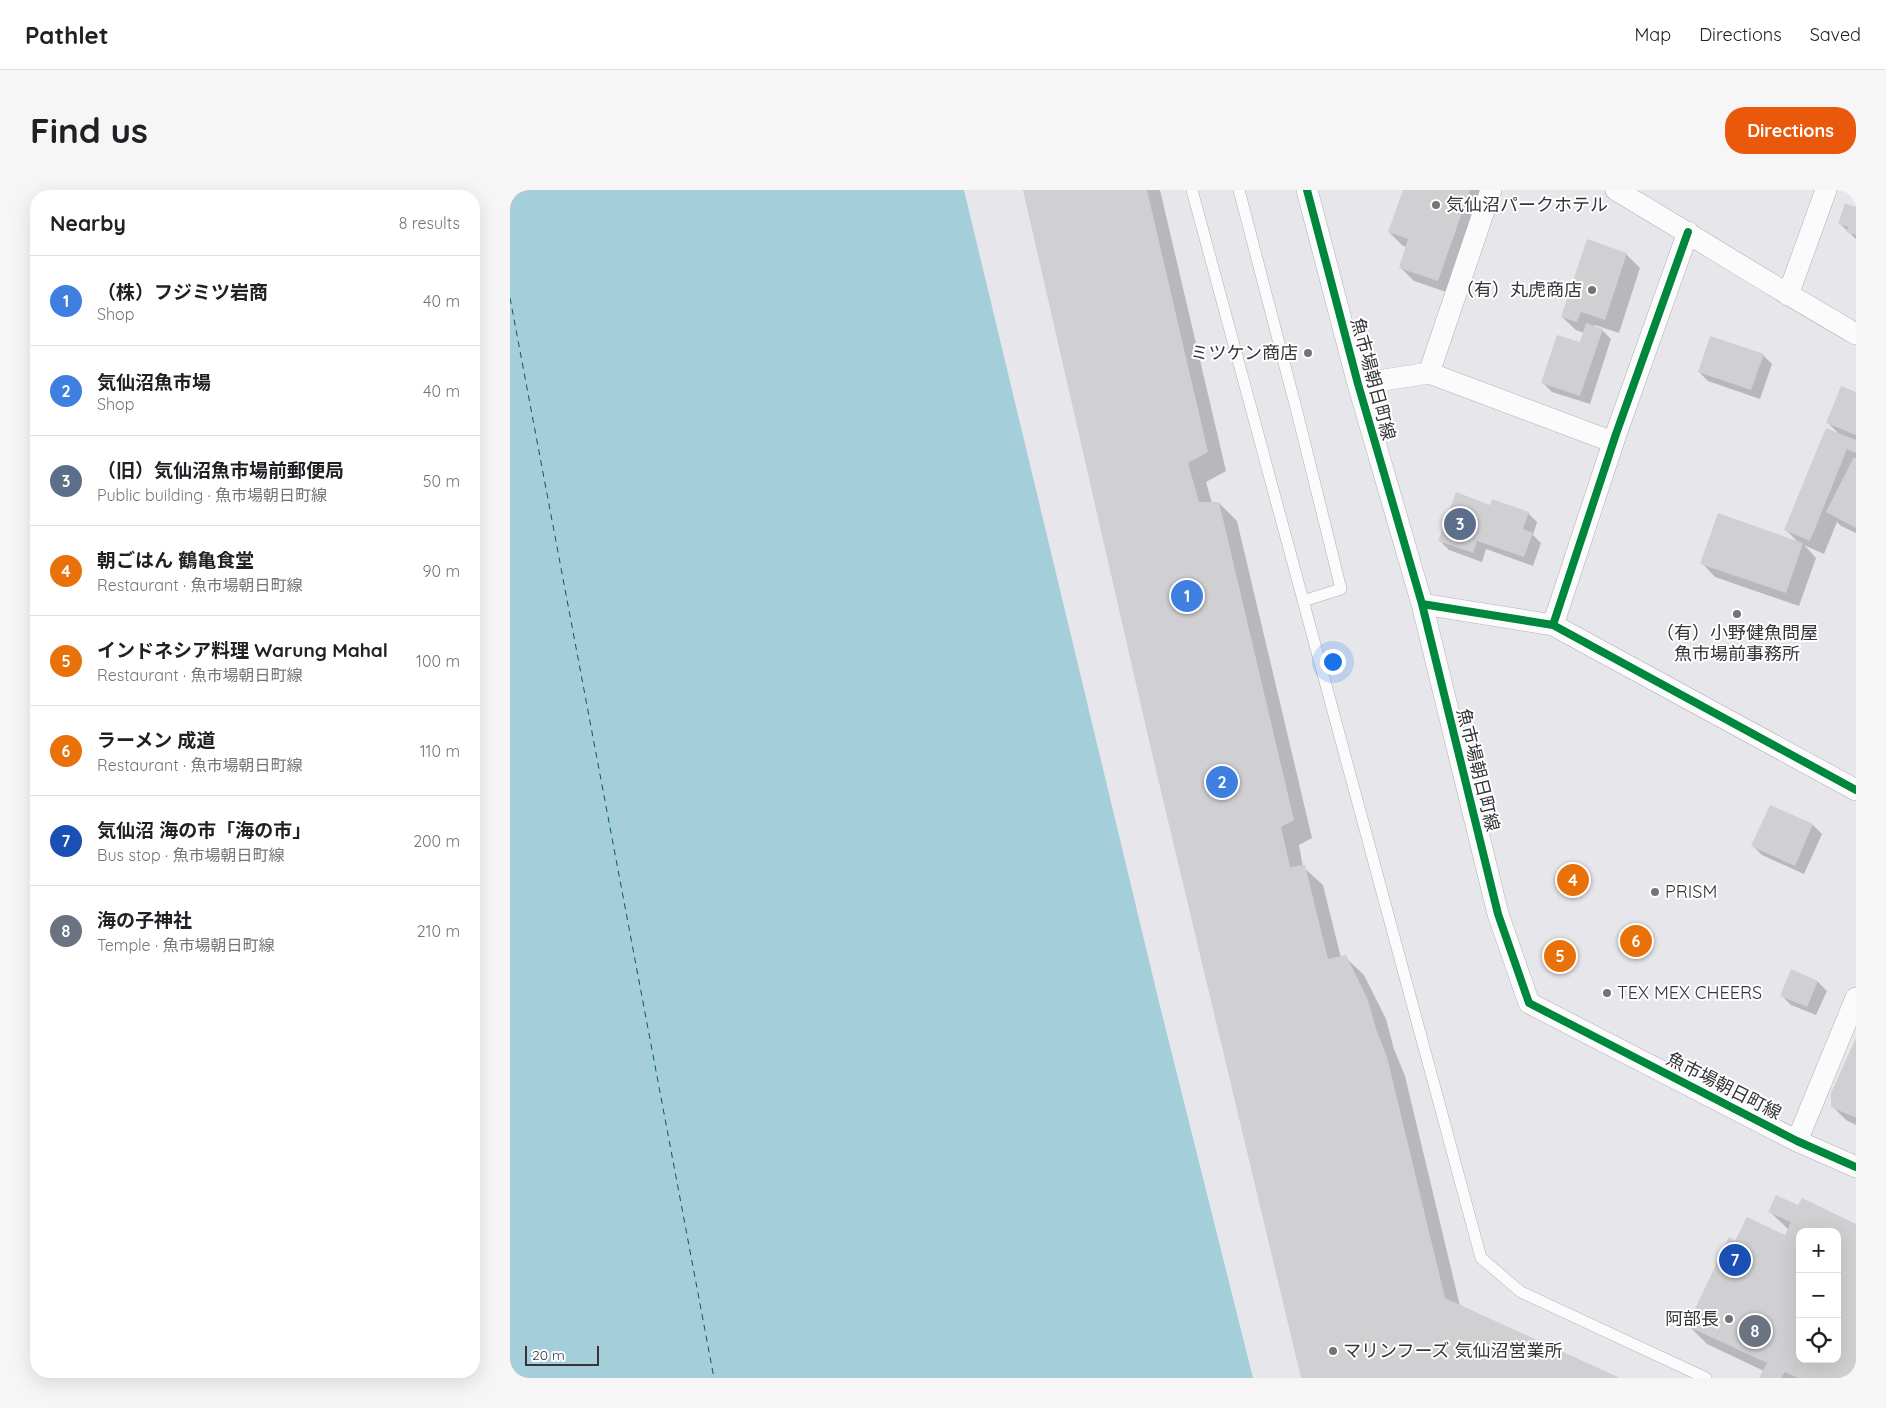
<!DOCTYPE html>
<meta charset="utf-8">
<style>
body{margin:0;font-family:Quicksand,"Noto Sans JP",sans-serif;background:#f6f6f6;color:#202124}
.controls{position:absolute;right:15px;bottom:15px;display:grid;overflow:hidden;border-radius:10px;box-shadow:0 5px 20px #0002}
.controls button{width:45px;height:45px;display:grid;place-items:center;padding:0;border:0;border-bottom:1px solid #e0e0e0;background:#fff;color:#202124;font:25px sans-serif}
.scale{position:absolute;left:15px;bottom:12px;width:74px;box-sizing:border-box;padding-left:5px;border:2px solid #363639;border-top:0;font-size:14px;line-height:18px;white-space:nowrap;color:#363639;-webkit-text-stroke:4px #fff;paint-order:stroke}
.you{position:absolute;left:822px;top:471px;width:18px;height:18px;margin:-12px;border:4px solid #fff;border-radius:50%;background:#1a73e8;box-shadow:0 0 0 8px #1a73e833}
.badge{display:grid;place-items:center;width:32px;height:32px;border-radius:50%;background:#ea580c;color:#fff;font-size:16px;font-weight:700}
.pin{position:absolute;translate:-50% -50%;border:2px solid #fff;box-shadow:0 1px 5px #0006}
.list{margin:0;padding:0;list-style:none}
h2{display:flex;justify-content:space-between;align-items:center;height:65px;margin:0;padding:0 20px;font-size:21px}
h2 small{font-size:16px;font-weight:400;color:#757577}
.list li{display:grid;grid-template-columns:32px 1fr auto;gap:15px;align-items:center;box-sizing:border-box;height:90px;padding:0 20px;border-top:1px solid #e0e0e0}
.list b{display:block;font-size:19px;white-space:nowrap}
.list p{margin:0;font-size:16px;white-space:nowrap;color:#757577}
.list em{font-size:16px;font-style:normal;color:#757577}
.icon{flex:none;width:28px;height:28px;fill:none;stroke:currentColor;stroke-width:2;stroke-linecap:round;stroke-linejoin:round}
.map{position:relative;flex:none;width:1346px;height:1188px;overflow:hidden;border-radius:20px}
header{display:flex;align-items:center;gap:30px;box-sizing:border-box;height:70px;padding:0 25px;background:#fff;border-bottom:1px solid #e0e0e0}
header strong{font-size:24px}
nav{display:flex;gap:28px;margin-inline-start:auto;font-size:18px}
.intro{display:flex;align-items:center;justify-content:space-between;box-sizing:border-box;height:120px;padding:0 30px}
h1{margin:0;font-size:35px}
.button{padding:12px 22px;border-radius:20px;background:#ea580c;color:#fff;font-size:18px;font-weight:700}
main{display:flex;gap:30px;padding:0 30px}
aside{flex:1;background:#fff;border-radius:20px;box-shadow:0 5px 20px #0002}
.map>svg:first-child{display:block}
</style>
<header>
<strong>Pathlet</strong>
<nav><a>Map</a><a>Directions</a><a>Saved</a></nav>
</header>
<div class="intro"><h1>Find us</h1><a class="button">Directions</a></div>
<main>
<aside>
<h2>Nearby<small>8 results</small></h2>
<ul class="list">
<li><span class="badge" style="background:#3f7fe0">1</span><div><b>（株）フジミツ岩商</b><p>Shop</p></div><em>40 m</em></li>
<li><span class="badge" style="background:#3f7fe0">2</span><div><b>気仙沼魚市場</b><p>Shop</p></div><em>40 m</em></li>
<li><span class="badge" style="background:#5c6f8a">3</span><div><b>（旧）気仙沼魚市場前郵便局</b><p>Public building · 魚市場朝日町線</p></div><em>50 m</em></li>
<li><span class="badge" style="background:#e8710a">4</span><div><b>朝ごはん 鶴亀食堂</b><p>Restaurant · 魚市場朝日町線</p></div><em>90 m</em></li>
<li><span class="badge" style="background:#e8710a">5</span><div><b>インドネシア料理 Warung Mahal</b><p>Restaurant · 魚市場朝日町線</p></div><em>100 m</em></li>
<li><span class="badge" style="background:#e8710a">6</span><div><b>ラーメン 成道</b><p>Restaurant · 魚市場朝日町線</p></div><em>110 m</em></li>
<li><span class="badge" style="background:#1a4fb4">7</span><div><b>気仙沼 海の市「海の市」</b><p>Bus stop · 魚市場朝日町線</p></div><em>200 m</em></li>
<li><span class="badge" style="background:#6b7280">8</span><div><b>海の子神社</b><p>Temple · 魚市場朝日町線</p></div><em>210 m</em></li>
</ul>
</aside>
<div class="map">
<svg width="1346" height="1188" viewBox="0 0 1346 1188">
<rect width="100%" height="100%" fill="#e7e7eb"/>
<path fill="#a5cedb" d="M0,0H454L649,812L743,1188H0Z"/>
<path fill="#0003" fill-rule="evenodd" d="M514,0H650L716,281L696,292L702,313H709L727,331L802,648L789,655L793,677L813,695L831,768L835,767L854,785L876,829L884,859L895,886L950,1116L1107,1188H792L642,555Z
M894,0H978L942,104L904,91L890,77L897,57L893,56L879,42Z
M1341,0H1346V5Z
M1346,16V49L1329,33Z
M1116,64L1130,78L1109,143L1085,135L1084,137L1092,140L1101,149L1080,214L1042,202L1033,193L1071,154L1074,143L1066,140L1052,127Z
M1253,165L1262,174L1250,209L1198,191L1189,182Z
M1346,203V343L1331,336L1327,332L1314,364L1294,355L1306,368L1289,416L1205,387L1192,373L1289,353L1276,340L1330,245L1318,233Z
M981,316L1018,323L1027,332L1023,345L1031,353L1023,376L976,359L972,372L939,360L930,351Z
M1261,616L1303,635L1312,644L1294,684L1252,665L1243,656Z
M1282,780L1308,792L1317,801L1306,825L1281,815L1272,806Z
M1346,852V935L1336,930L1322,916Z
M1289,1017L1346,1035V1188H1251L1254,1181L1197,1154L1178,1135L1226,1052L1276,1046L1279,1040L1259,1021ZM1290,1042H1327V1169H1290Z"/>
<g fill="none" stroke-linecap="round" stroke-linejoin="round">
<path stroke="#04596a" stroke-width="1" stroke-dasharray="6 5" stroke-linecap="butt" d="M0,108L204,1188"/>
</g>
<path fill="#d0d0d3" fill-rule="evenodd" d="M513,0H637L698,262L678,273L689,312H709L784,630L771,637L780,677L795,675L818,769L836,765L858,810L866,839L877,867L935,1108L1110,1188H791L640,555Z
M893,0H960L928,91L889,78L898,49L878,42Z
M1335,13L1345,17L1346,13V45L1336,42L1338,37L1328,34Z
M1077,49L1117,63L1095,130L1071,122L1067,132L1051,127Z
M1076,133L1093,139L1070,206L1031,193L1047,145L1070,152Z
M1200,146L1254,164L1241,200L1188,182Z
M1331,196L1346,202V245L1316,233Z
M1316,238L1346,250V263L1337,259L1300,351L1274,340Z
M1344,267L1346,268V338L1316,322Z
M946,302L980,315L982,309L1019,322L1013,339L1023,343L1014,367L967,351L963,363L928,351Z
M1208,323L1293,353L1276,403L1190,374Z
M1260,615L1303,634L1285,676L1241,656Z
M1281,779L1308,791L1297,817L1270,806Z
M1346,848V928L1321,917V903Z
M1266,1005L1288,1015L1292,1008L1346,1034V1188H1288L1275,1182L1271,1188H1249L1257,1173L1177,1136L1219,1047L1225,1051L1237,1027L1275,1045L1281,1032L1258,1022ZM1290,1042H1327V1169H1290Z"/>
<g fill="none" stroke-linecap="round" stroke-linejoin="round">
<defs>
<path id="lane" d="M682,0L971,1068L1011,1102L1196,1188
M729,0L787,222L831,399L793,411"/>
<path id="street" d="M797,0L848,194L912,414L988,724L1019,813L1287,951L1346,977
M1106,0C1187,48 1265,98 1346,144
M1278,105L1316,0
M919,183L1103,252
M848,194L919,183L981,0
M912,414L1043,435L1346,600
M1043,435L1106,244L1178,42
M1287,951L1346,808"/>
</defs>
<use href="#lane" stroke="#afb0b3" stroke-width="12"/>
<use href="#street" stroke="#afb0b3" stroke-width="22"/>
<use href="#lane" stroke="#fbfbfc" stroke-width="11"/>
<use href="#street" stroke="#fbfbfc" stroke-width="21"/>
<defs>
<path id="cycleway" d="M797,0L848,194L912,414L988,724L1019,813L1287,951L1346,977
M912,414L1043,435L1346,600
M1043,435L1106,244L1178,42"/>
</defs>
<use href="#cycleway" stroke="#fff" stroke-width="11"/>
<use href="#cycleway" stroke="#00873e" stroke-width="8"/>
</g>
<g fill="#747477" stroke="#fff" stroke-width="2">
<circle cx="926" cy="15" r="5"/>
<circle cx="1082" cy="100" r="5"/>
<circle cx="798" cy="163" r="5"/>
<circle cx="1227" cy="424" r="5"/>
<circle cx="1145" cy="702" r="5"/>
<circle cx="1097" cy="803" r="5"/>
<circle cx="1219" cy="1129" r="5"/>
<circle cx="823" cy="1161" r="5"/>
</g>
<g text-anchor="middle" stroke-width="4" stroke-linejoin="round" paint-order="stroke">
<g font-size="18" fill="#363639" stroke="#fff" text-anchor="start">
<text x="936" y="21">気仙沼パークホテル</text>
<text x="1072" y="106" text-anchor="end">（有）丸虎商店</text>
<text x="788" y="169" text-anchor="end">ミツケン商店</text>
<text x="1227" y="449" text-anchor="middle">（有）小野健魚問屋<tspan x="1227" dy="21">魚市場前事務所</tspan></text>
<text x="1155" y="708">PRISM</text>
<text x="1107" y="809">TEX MEX CHEERS</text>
<text x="1209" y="1135" text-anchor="end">阿部長</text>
<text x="833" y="1167">マリンフーズ 気仙沼営業所</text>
</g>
<g font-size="18" fill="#363639" stroke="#fff">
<text transform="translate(863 189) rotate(75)" y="6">魚市場朝日町線</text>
<text transform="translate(968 580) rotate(76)" y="6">魚市場朝日町線</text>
<text transform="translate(1214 896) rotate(27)" y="6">魚市場朝日町線</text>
</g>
</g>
</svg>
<div class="controls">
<button>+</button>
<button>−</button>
<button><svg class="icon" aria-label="locate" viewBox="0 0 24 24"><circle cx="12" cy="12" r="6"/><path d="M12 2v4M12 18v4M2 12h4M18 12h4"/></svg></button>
</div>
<div class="scale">20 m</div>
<div class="you"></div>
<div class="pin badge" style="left:677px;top:406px;background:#3f7fe0">1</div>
<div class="pin badge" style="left:712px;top:592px;background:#3f7fe0">2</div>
<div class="pin badge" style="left:950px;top:334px;background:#5c6f8a">3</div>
<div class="pin badge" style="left:1063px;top:690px;background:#e8710a">4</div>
<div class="pin badge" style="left:1050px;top:766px;background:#e8710a">5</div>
<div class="pin badge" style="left:1126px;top:751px;background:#e8710a">6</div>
<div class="pin badge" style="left:1225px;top:1070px;background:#1a4fb4">7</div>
<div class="pin badge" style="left:1245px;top:1141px;background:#6b7280">8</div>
</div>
</main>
